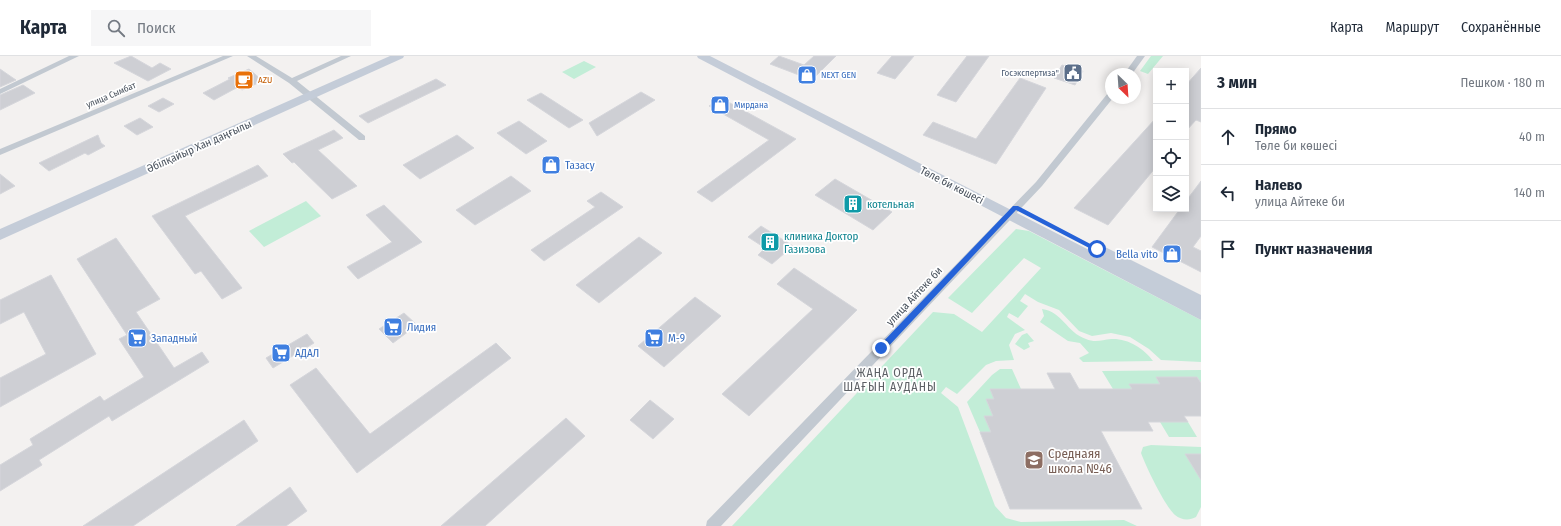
<!DOCTYPE html>
<html lang="ru">
<meta charset="utf-8">
<style>
body{margin:0;font-family:"Fira Sans Condensed",sans-serif;background:#f6f6f7;color:#1f2937}
.controls{position:absolute;right:12px;top:12px;display:grid;overflow:hidden;border-radius:0px;box-shadow:0 2px 10px #0003}
.controls button{width:36px;height:36px;display:grid;place-items:center;padding:0;border:0;border-bottom:1px solid #e0e1e3;background:#fff;color:#1f2937;font:20px sans-serif}
.compass{position:absolute;left:1105px;top:12px;width:36px;height:36px;border-radius:50%;background:#fff;box-shadow:0 2px 10px #0003;rotate:155deg}
.stop{position:absolute;width:12px;height:12px;margin:-9px;border:3px solid #2562d8;border-radius:50%;background:#fff}
.stop.end{background:#2562d8;border-color:#fff;box-shadow:0 1px 4px #0008}
.list{margin:0;padding:0;list-style:none}
h2{display:flex;justify-content:space-between;align-items:center;height:52px;margin:0;padding:0 16px;font-size:17px}
h2 small{font-size:13px;font-weight:400;color:#747a83}
.list li{display:grid;grid-template-columns:26px 1fr auto;gap:12px;align-items:center;box-sizing:border-box;height:56px;padding:0 16px;border-top:1px solid #e0e1e3}
.list b{display:block;font-size:15px;white-space:nowrap}
.list p{margin:0;font-size:13px;white-space:nowrap;color:#747a83}
.list em{font-size:13px;font-style:normal;color:#747a83}
.icon{flex:none;width:22px;height:22px;fill:none;stroke:currentColor;stroke-width:2;stroke-linecap:round;stroke-linejoin:round}
.map{position:relative;flex:none;width:1201px;height:470px;overflow:hidden}
header{display:flex;align-items:center;gap:24px;box-sizing:border-box;height:56px;padding:0 20px;background:#fff;border-bottom:1px solid #e0e1e3}
header strong{font-size:19px}
nav{display:flex;gap:22px;margin-inline-start:auto;font-size:14px}
.search{width:280px;height:36px;background:#f6f6f7;display:flex;align-items:center;gap:10px;box-sizing:border-box;padding:0 14px;border-radius:0px;color:#747a83;font-size:15px}
main{display:flex}
aside{flex:1;background:#fff}
.map>svg:first-child{display:block}
</style>
<header>
<strong>Карта</strong>
<div class="search"><svg class="icon" aria-label="search" viewBox="0 0 24 24"><circle cx="10" cy="10" r="6"/><path d="M15 15l6 6"/></svg>Поиск</div>
<nav><a>Карта</a><a>Маршрут</a><a>Сохранённые</a></nav>
</header>
<main>
<div class="map">
<svg width="1201" height="470" viewBox="0 0 1201 470">
<rect width="100%" height="100%" fill="#f3f1f0"/>
<path fill="#c2edd7" d="M1151,0H1163L1148,18L1140,15Z
M584,5L596,11L574,23L562,16Z
M306,145L321,160L264,191L249,175Z
M1016,173L1029,175L1201,264V306L1161,304L1149,293L1130,281L1111,277L1092,280L1079,275L1059,254L1038,246L1025,238L1020,245L1028,250L1018,262L1009,257L1007,261L1025,274L1015,278L1009,289L1014,304L996,305L986,309L957,338L946,331L941,337L958,351L995,450L1006,462L1021,466L1124,464L1137,470H732L933,256L954,258L982,276L1041,212L1024,202L972,257L948,242Z
M1042,253C1063,256 1066,276 1086,283C1095,287 1102,284 1111,283C1127,282 1144,292 1153,305L1083,306L1079,302L1089,297L1080,287L1068,285L1040,266L1044,260Z
M1027,277L1034,285L1028,287L1030,291L1024,294L1015,288L1022,279Z
M1000,313H1012L1021,333L994,343H986L993,360H984L991,376H980L967,346L992,319Z
M1201,314V327L1197,321H1156L1160,328H1130L1132,333H1113L1102,315Z
M1160,366H1188L1197,381H1169Z
M1151,389L1201,391V451L1196,461C1189,465 1181,464 1175,459C1165,450 1146,411 1141,397L1143,391Z"/>
<path fill="#cecfd4" stroke="#d5d6db" d="M131,0L152,12L160,7L171,13L148,25L114,7Z
M779,0L804,9L814,0H836L812,24L770,8Z
M892,0H914L895,23L877,17Z
M967,0H989L956,46L937,39Z
M1062,9L1083,15L1075,29L1054,22Z
M1201,12V66L1196,64L1186,75V29Z
M0,13L13,22L16,24L0,31Z
M249,13L263,25L242,34L238,31L214,44L203,37L230,23L228,22Z
M1020,22L1046,32L996,108L923,79L933,66L976,83Z
M436,23L446,29L368,67L359,60Z
M23,29L35,37L0,54V39Z
M641,36L655,44L597,80L589,67Z
M541,37L583,64L569,72L527,44Z
M163,42L174,48L159,56L148,50Z
M721,42L796,83L712,146L697,136L769,84L709,50Z
M140,62L153,71L137,79L124,70Z
M1156,62V111L1108,169L1074,152Z
M519,65L547,85L526,98L497,77Z
M334,74L343,82L318,94L357,130L332,143L294,106L292,107L283,98Z
M98,79L101,87L105,90L88,99L85,97L49,115L39,107Z
M457,79L474,92L420,123L403,109Z
M258,109L268,120L185,160L242,232L222,243L201,215L195,218L152,160Z
M0,118L15,130L0,138Z
M511,120L531,135L475,169L456,154Z
M835,123L892,156L873,174L815,139Z
M1201,125V180L1193,191L1201,195V216L1152,191L1180,153H1186V145Z
M601,136L623,151L544,205L531,194L595,151L587,145Z
M384,149L422,186L358,223L347,211L392,186L366,159Z
M761,170L793,190L772,208L758,199L765,192L748,181Z
M639,181L662,197L599,247L576,229Z
M116,182L160,243L136,256L174,312L202,296L209,306L112,365L109,360L39,404L42,409L0,435V409L33,389L30,383L100,340L104,345L144,321L119,283L127,279L77,203Z
M794,212L857,254L749,360L722,338L813,253L777,228Z
M51,219L96,298L0,351V322L46,298L24,256L0,268V244Z
M695,241L721,260L664,311L638,290Z
M404,257L417,269L393,287L379,273Z
M307,278L314,287L273,312L266,302Z
M496,287L511,302L357,417L290,329L316,312L370,378Z
M1047,317H1070L1079,333H1132L1129,328H1160L1156,321H1197L1201,327V360H1184L1188,366H1148L1153,375H1101L1142,453H1010L980,376H991L984,360H993L986,343H994L990,333H1055Z
M650,344L674,363L653,383L630,364Z
M566,362L585,380L485,470H441Z
M244,364L258,385L133,470H83Z
M1185,398H1201V424Z
M290,431L307,455L286,470H236Z"/>
<g fill="none" stroke-linecap="round" stroke-linejoin="round">
<path fill="#c2c9d1" fill-rule="evenodd" d="M69,0H79L0,38V33Z
M223,0H233L0,99V93Z
M247,0H256L292,22L341,0H351L297,25L365,80V84H359L289,27Z
M1137,0H1145L1132,18H1124Z
M1108,37H1111V42H1113L1042,130L721,470H706L707,465L1036,126Z"/>
<path fill="#c4ccd8" fill-rule="evenodd" d="M390,0H404L403,2L0,184V173Z
M697,0H710L1093,196L1095,191L1100,190L1105,191L1201,239V264L698,2Z"/>
</g>
<path fill="#2562d8" d="M1013,150H1018L1100,193L1099,195H1095L1016,154L884,295H879V290Z"/>
<defs>
<symbol id="civic-square" viewBox="-11 -11 22 22"><rect x="-9" y="-9" width="18" height="18" rx="4" fill="#5c6f8a" stroke="#fff"/><path d="M-.6-6.5H3V-4.5H.6V-3L4-1V1h2V6H-6V1h2V-1L-.6-3ZM-1.2 2.5V6h2.4V2.5Z" fill="#fff"/></symbol>
<symbol id="shop-square" viewBox="-11 -11 22 22"><rect x="-9" y="-9" width="18" height="18" rx="4" fill="#3f7fe0" stroke="#fff"/><path d="M-5-2.5h2.3a2.7 3.5 0 0 1 5.4 0H5L5.5 6h-11ZM-1.5-2.5h3a1.5 2.3 0 0 0-3 0Z" fill="#fff"/></symbol>
<symbol id="cafe-square" viewBox="-11 -11 22 22"><rect x="-9" y="-9" width="18" height="18" rx="4" fill="#e8710a" stroke="#fff"/><path d="M-5.5-4.5H6V0H3Q3 3.5 0 3.5H-2.5Q-5.5 3.5-5.5 0ZM3-3.2v2h1.7v-2ZM-6 4.5H4V6H-6Z" fill="#fff"/></symbol>
<symbol id="building-square" viewBox="-11 -11 22 22"><rect x="-9" y="-9" width="18" height="18" rx="4" fill="#0f9aa8" stroke="#fff"/><path d="M-4-6H4V6H1V3H-1V6H-4ZM-2.5-4.3h1.7v1.8h-1.7ZM.8-4.3h1.7v1.8H.8ZM-2.5-1h1.7V.8h-1.7ZM.8-1h1.7V.8H.8Z" fill="#fff"/></symbol>
<symbol id="supermarket-square" viewBox="-11 -11 22 22"><rect x="-9" y="-9" width="18" height="18" rx="4" fill="#3f7fe0" stroke="#fff"/><path d="M-6-5.5h2.5l.6 2H6L4.5 2H-2.5L-4.4-4H-6ZM-1.5 3.2a1.3 1.3 0 1 0 .1 0ZM3 3.2a1.3 1.3 0 1 0 .1 0Z" fill="#fff"/></symbol>
<symbol id="school-square" viewBox="-11 -11 22 22"><rect x="-9" y="-9" width="18" height="18" rx="4" fill="#8d6e63" stroke="#fff"/><path d="M0-5L7-2L0 1L-7-2ZM-4 1L0 2.5L4 1V4Q0 6-4 4Z" fill="#fff"/></symbol>
</defs>
<g fill-rule="evenodd">
<use href="#civic-square" x="1062" y="6" width="22" height="22"/>
<use href="#shop-square" x="796" y="8" width="22" height="22"/>
<use href="#cafe-square" x="233" y="13" width="22" height="22"/>
<use href="#shop-square" x="709" y="38" width="22" height="22"/>
<use href="#shop-square" x="540" y="98" width="22" height="22"/>
<use href="#building-square" x="842" y="137" width="22" height="22"/>
<use href="#building-square" x="759" y="175" width="22" height="22"/>
<use href="#shop-square" x="1161" y="187" width="22" height="22"/>
<use href="#supermarket-square" x="382" y="260" width="22" height="22"/>
<use href="#supermarket-square" x="126" y="271" width="22" height="22"/>
<use href="#supermarket-square" x="643" y="271" width="22" height="22"/>
<use href="#supermarket-square" x="270" y="286" width="22" height="22"/>
<use href="#school-square" x="1023" y="393" width="22" height="22"/>
</g>
<g text-anchor="middle" stroke-width="3.5" stroke-linejoin="round" paint-order="stroke">
<g font-size="9" fill="#4e5e75" stroke="#fff" text-anchor="end">
<text x="1059" y="20">Госэкспертиза"</text>
</g>
<g font-size="9" fill="#366cbe" stroke="#fff" text-anchor="start">
<text x="821" y="22">NEXT GEN</text>
<text x="734" y="52">Мирдана</text>
</g>
<g font-size="9" fill="#c56008" stroke="#fff" text-anchor="start">
<text x="258" y="27">AZU</text>
</g>
<g font-size="9" fill="#49525d" stroke="#fff">
<text transform="translate(111 39) rotate(-23)" y="3">улица Сымбат</text>
</g>
<g font-size="11" fill="#49525d" stroke="#fff">
<text transform="translate(199 90) rotate(-24)" y="4">Әбілқайыр Хан даңғылы</text>
<text transform="translate(952 129) rotate(27)" y="4">Төле би көшесі</text>
<text transform="translate(914 240) rotate(-47)" y="4">улица Айтеке би</text>
</g>
<g font-size="11" fill="#366cbe" stroke="#fff" text-anchor="start">
<text x="565" y="113">Тазасу</text>
<text x="1158" y="202" text-anchor="end">Bella vito</text>
<text x="407" y="275">Лидия</text>
<text x="151" y="286">Западный</text>
<text x="668" y="286">M-9</text>
<text x="295" y="301">АДАЛ</text>
</g>
<g font-size="11" fill="#0d838f" stroke="#fff" text-anchor="start">
<text x="867" y="152">котельная</text>
<text x="784" y="184">клиника Доктор<tspan x="784" dy="13">Газизова</tspan></text>
</g>
<g font-size="12" letter-spacing="1" fill="#5d6065" stroke="#fff">
<text x="890" y="321">ЖАҢА ОРДА<tspan x="890" dy="14">ШАҒЫН АУДАНЫ</tspan></text>
</g>
<g font-size="13" fill="#785e54" stroke="#fff" text-anchor="start">
<text x="1048" y="402">Среднаяя<tspan x="1048" dy="15">школа №46</tspan></text>
</g>
</g>
</svg>
<div class="controls">
<button>+</button>
<button>−</button>
<button><svg class="icon" aria-label="locate" viewBox="0 0 24 24"><circle cx="12" cy="12" r="6"/><path d="M12 2v4M12 18v4M2 12h4M18 12h4"/></svg></button>
<button><svg class="icon" aria-label="layers" viewBox="0 0 24 24"><path d="M12 4l9 5-9 5-9-5zM3 14l9 5 9-5"/></svg></button>
</div>
<svg class="compass" viewBox="-18 -18 36 36"><path d="M0-13l5 13h-10z" fill="#e53935"/><path d="M0 13l5-13h-10z" fill="#747a83"/></svg>
<div class="stop" style="left:1097px;top:193px"></div>
<div class="stop end" style="left:881px;top:292px"></div>
</div>
<aside>
<h2>3 мин<small>Пешком · 180 m</small></h2>
<ul class="list">
<li><svg class="icon" aria-label="ahead" viewBox="0 0 24 24"><path d="M12 20V5M6 11l6-6 6 6"/></svg><div><b>Прямо</b><p>Төле би көшесі</p></div><em>40 m</em></li>
<li><svg class="icon" aria-label="left" viewBox="0 0 24 24"><path d="M17 20v-9H6M10 6l-5 5 5 5"/></svg><div><b>Налево</b><p>улица Айтеке би</p></div><em>140 m</em></li>
<li><svg class="icon" aria-label="arrive" viewBox="0 0 24 24"><path d="M6 21V4h12l-3 4 3 4H6"/></svg><div><b>Пункт назначения</b></div></li>
</ul>
</aside>
</main>
